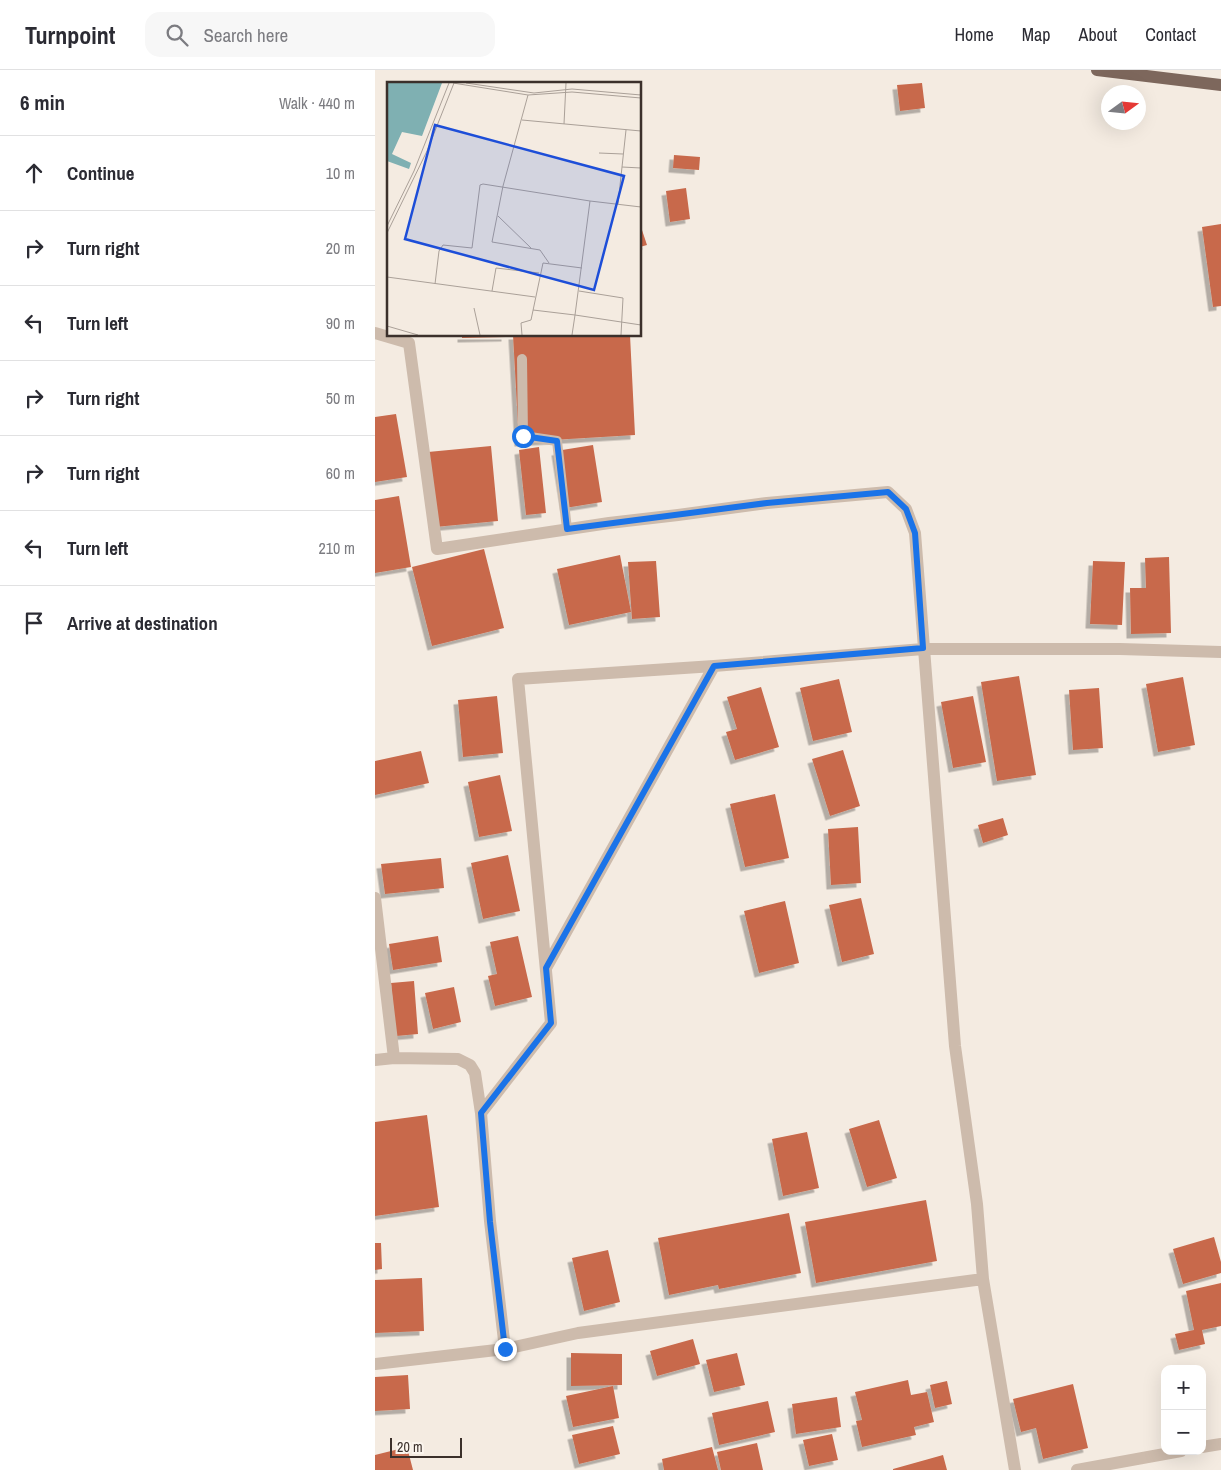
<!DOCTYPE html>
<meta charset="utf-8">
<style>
body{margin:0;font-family:"Archivo Narrow",sans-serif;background:#f7f7f7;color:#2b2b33}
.controls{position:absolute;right:15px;bottom:15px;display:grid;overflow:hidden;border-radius:10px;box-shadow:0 5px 20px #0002}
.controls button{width:45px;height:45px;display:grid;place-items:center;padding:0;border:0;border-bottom:1px solid #e1e1e2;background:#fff;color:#2b2b33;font:25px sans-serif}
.compass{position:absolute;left:726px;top:15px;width:45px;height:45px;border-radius:50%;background:#fff;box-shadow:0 5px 20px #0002;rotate:75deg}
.scale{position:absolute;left:15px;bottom:12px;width:72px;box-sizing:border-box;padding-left:5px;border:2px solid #3b302b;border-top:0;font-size:14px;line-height:18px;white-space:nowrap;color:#3b302b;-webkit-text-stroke:4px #fbf5ee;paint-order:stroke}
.stop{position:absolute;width:15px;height:15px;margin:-11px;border:4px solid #1a73e8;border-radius:50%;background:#fff}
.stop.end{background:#1a73e8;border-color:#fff;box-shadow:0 1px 5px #0008}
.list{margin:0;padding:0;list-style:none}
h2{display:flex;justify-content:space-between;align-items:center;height:65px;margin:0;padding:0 20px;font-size:21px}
h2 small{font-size:16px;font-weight:400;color:#7c7c81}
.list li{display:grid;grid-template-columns:32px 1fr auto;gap:15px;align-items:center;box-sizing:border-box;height:75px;padding:0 20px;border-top:1px solid #e1e1e2}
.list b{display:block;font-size:19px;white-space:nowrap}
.list em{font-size:16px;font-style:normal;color:#7c7c81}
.icon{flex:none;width:28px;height:28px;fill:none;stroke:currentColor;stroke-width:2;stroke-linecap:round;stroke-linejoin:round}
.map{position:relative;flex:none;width:846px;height:1400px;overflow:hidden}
header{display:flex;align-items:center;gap:30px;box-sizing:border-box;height:70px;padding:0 25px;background:#fff;border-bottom:1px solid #e1e1e2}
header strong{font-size:24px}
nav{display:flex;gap:28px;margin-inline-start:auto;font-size:18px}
.search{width:350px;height:45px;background:#f7f7f7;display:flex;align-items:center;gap:12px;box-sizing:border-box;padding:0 18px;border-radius:15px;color:#7c7c81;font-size:19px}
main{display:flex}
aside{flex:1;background:#fff}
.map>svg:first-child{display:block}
</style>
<header>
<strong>Turnpoint</strong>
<div class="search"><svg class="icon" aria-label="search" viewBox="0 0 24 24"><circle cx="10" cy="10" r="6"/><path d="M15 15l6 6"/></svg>Search here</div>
<nav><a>Home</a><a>Map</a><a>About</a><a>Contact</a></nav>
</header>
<main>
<aside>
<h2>6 min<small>Walk · 440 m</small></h2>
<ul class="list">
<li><svg class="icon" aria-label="ahead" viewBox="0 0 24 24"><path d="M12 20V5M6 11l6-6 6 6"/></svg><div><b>Continue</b></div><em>10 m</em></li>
<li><svg class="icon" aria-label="right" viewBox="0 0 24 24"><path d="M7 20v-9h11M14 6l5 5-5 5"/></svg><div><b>Turn right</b></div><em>20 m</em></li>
<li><svg class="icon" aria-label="left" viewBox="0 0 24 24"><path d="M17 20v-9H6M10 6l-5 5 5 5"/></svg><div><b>Turn left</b></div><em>90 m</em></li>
<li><svg class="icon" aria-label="right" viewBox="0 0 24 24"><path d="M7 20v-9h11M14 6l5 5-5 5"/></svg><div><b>Turn right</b></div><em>50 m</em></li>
<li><svg class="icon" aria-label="right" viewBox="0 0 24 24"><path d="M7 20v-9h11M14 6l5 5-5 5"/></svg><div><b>Turn right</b></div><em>60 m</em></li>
<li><svg class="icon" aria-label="left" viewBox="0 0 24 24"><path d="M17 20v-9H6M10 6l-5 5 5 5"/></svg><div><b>Turn left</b></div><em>210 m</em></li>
<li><svg class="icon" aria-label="arrive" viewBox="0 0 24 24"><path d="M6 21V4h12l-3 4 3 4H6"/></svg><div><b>Arrive at destination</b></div></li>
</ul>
</aside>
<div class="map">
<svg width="846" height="1400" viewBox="0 0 846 1400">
<defs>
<filter id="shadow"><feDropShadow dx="-4.5" dy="4.5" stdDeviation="0" flood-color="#0004"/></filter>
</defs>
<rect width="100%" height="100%" fill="#f4ebe1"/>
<path fill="#c8694b" filter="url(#shadow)" d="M547,13L550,38L525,41L522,15Z
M299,85L325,87L324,100L298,98Z
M311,118L315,149L295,152L291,121Z
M265,154L272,175L265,177Z
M846,154V236L838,237L827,157Z
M87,265H131V267L87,268Z
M138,265H255L260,365L144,372Z
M21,344L32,407L0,412V347Z
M218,375L227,432L190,438L181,381Z
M116,376L123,451L60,457L53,382Z
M164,377L171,443L151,445L144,380Z
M24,426L36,497L0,503V430Z
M109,479L129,558L57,576L37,497Z
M245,485L256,542L194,555L182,499Z
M794,487L796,563L756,564L755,518H771L770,488Z
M281,491L285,547L257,549L253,492Z
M718,491L750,492L747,555L715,554Z
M644,606L661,705L622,711L606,612Z
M808,607L820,675L783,682L771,614Z
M464,609L477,662L438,671L425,618Z
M386,617L404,677L360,690L351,662L362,659L352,627Z
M724,618L728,678L698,680L694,620Z
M122,626L128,683L88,687L83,630Z
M598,626L611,692L578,698L566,632Z
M468,680L485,736L455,746L437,689Z
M46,681L54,713L0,725V691Z
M125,705L137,761L104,767L93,712Z
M400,724L414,788L370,797L355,734Z
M628,748L633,765L608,773L603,755Z
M483,757L486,813L456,815L453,759Z
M133,785L145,841L108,849L96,793Z
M66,788L69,818L10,824L6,794Z
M486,828L499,884L467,892L454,835Z
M410,831L424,893L384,903L369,841Z
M63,866L67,892L18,900L14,874Z
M143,866L157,927L120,936L113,906L122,904L115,872Z
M39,911L43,964L21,966L16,913Z
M79,917L86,952L58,959L50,923Z
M52,1045L64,1137L0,1146V1052Z
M504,1050L522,1108L492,1117L474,1059Z
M432,1062L444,1118L408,1126L397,1069Z
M551,1130L562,1191L441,1213L430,1152Z
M414,1143L426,1203L344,1219L343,1215L294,1225L283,1168Z
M839,1167L846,1192V1203L808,1214L798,1179Z
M0,1173H6L7,1199L0,1200Z
M233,1180L245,1232L209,1241L197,1188Z
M47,1208L49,1261L0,1263V1210Z
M846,1213V1256L827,1260L830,1274L804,1280L800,1264L819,1260L811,1221Z
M318,1269L325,1294L282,1306L275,1281Z
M196,1283L247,1284V1315L196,1316Z
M362,1283L370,1315L339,1322L331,1290Z
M33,1305L35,1339L0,1341V1307Z
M533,1310L536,1325L552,1322L559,1352L539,1357L541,1365L487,1377L481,1351L487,1350L480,1322Z
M572,1311L577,1334L560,1338L555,1315Z
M698,1314L713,1378L668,1389L661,1358L646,1362L638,1329Z
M238,1316L244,1348L198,1357L191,1326Z
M462,1327L466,1357L421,1364L417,1334Z
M393,1331L400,1362L344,1375L337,1343Z
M238,1356L245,1384L204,1394L197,1365Z
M457,1364L463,1390L434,1396L428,1370Z
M382,1373L388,1400H346L342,1382Z
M32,1377L38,1400H0V1385Z
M337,1377L343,1400H289L287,1389Z
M568,1385L572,1400H518V1399Z"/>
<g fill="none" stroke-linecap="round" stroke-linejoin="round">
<path stroke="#cdbbac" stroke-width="10" d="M147,289L148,366L182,371L192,459"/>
<path stroke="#cdbbac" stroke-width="12" d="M0,263L34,273L62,479L234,453L303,445L392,433L513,422L531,439L540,463L580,976L602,1134L608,1209
M0,828L19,988
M171,898L339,596
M0,990L19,988L83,989L95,995L100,1003L106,1043L115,1151L130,1279
M106,1043L176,953L143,609L339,596L548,579H745L846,582
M0,1294L130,1279L203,1263L608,1209L640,1400
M827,1377L846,1374
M702,1400L806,1381"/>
<path stroke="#7d675c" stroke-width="12" d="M722,0L846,15"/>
</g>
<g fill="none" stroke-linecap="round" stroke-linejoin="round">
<path stroke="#1a73e8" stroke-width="6" d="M130,1279L115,1152L106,1043L176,953L171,898L339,596L548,578L540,463L531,439L513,422L392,433L192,459L182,371L148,366"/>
</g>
<g transform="translate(12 12)">
<rect width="254" height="254" fill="#f4ebe1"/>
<path d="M0,1H55L35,54L15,50L5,72L24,81L22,87L0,79Z" fill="#7fb0b2"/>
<path fill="none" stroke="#aaa098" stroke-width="1" d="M66,1L141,13L185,10L254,16M79,1L147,11L185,7L254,13M141,13L116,104L105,160L153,168L162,181M135,38L254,49M177,42L179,1M212,71L236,72M235,85L254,86M231,122L239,48M254,125L203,119L188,233L254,243M111,134L144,166M0,144L27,89L62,1M0,151L40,69L67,1M0,195L148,215M48,202L52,169L56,163L85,166L93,103L96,102L203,119M105,209L109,186L152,191M192,209L236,216L234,253M87,226L93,253M146,228L188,233L185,253M0,244L31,253M135,253L134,241L144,238L156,181L195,186"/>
<path fill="#1d4ed8" fill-opacity="0.15" stroke="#1d4ed8" stroke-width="2.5" d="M48,43L237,94L207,208L18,157Z"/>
<rect width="254" height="254" fill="none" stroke="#3b302b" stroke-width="2.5"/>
</g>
</svg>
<div class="controls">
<button>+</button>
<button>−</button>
</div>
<svg class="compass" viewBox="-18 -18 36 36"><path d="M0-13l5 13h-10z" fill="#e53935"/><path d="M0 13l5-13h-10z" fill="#7c7c81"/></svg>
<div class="scale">20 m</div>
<div class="stop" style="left:148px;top:366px"></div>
<div class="stop end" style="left:130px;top:1279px"></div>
</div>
</main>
